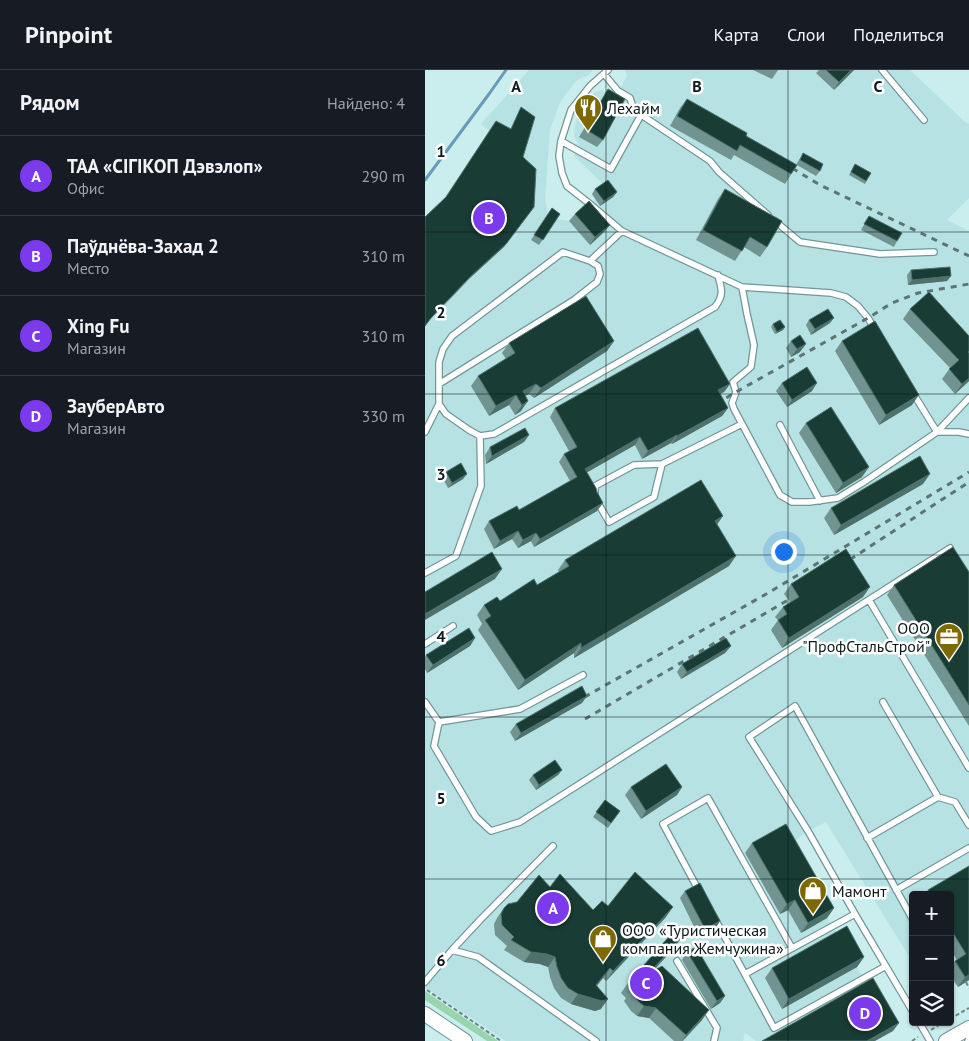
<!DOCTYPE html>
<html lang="ru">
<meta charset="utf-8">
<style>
body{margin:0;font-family:"PT Sans",sans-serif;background:#242831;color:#f1f3f6}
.controls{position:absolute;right:15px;bottom:15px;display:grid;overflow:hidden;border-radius:5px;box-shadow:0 1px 4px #0004}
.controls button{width:45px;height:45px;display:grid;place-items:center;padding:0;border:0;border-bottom:1px solid #363941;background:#171b24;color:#f1f3f6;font:25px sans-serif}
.you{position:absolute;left:358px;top:481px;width:18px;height:18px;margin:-12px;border:4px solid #fff;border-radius:50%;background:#1a73e8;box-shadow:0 0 0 8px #1a73e833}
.badge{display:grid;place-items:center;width:32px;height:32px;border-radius:50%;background:#7c3aed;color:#fff;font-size:16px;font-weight:700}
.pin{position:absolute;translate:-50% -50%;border:2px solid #fff;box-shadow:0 1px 5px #0006}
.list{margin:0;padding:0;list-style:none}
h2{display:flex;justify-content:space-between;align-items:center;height:65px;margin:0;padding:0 20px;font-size:21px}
h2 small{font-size:16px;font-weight:400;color:#9ea1a6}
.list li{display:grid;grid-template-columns:32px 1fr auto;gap:15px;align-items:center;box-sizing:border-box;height:80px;padding:0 20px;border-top:1px solid #363941}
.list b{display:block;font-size:19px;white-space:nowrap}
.list p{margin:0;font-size:16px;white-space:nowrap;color:#9ea1a6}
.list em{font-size:16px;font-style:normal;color:#9ea1a6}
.icon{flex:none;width:28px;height:28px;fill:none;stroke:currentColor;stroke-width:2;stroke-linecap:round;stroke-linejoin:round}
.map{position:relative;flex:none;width:544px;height:971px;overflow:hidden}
header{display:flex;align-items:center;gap:30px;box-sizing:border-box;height:70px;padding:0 25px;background:#171b24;border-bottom:1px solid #363941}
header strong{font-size:24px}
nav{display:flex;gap:28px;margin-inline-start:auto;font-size:18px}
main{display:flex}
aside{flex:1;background:#171b24}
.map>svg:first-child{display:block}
</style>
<header>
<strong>Pinpoint</strong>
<nav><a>Карта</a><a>Слои</a><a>Поделиться</a></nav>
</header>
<main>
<aside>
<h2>Рядом<small>Найдено: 4</small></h2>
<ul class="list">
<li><span class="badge">A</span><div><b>ТАА «СІГІКОП Дэвэлоп»</b><p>Офис</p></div><em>290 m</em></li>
<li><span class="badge">B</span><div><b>Паўднёва-Захад 2</b><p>Место</p></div><em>310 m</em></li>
<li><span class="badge">C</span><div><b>Xing Fu</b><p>Магазин</p></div><em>310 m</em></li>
<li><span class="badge">D</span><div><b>ЗауберАвто</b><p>Магазин</p></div><em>330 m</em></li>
</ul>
</aside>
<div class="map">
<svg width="544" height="971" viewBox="0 0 544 971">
<rect width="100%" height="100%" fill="#caeded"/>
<path fill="#b6e2e3" d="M104,0H168L162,6L156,8L151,11L135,32L125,60L120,129L123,144L131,149L144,151L170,130L167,124L179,115L149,86L154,75L149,66L151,51L169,23L177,20L190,28L202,6L200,0H485L540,52L544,54V128L522,150L544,161V910L533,917L525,906V825H488V893L401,752L383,761L362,777L400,845L415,867L468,961L450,971H331L320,963L318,971H81L0,917V148L19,129L65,61L56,54Z"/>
<path fill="#98d5ae" d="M0,921L73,971H62L0,930Z"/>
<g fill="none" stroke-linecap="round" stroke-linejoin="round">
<path stroke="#699ab7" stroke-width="3" d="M0,110L64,24L81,0"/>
<defs>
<path id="service" d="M183,0L165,16L146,40L136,71L134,86L137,103L142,116L165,134L197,161L317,217L406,223L421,227L433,236L443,248L450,260
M457,0L499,50
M179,4L193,21L205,28L209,40L285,91L294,102L343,145
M136,71L186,99L216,45
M350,151L375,172L455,184L509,182
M197,161L165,191L138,182L27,266L18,279L14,292V334L21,344L44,360L55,366L69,364L290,237C299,225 297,220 293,205
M317,217L322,244L329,275L326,297L308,312L311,322L307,333L309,339L355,425L367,432H384L413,428L439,412L512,362L544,328
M14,314L149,230L172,212L175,204L173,196L165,191
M488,323L512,362
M355,355L395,431
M0,362L14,334
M512,362H534L544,364
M237,394L229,427L184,452L170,428V416L209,395L237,394L317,354
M0,503L31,486L56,416L55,366
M444,530L544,698
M0,574L28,556
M0,632L14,652L95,639L158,605
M458,632L513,727
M14,652L9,676L51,747L66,761L95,752L525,478
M442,768L513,727L530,732L544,755
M471,820L544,778
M274,821L238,754L283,728L367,878
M290,849L349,958L461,896
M488,850L370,636L324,667L383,761L430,844L488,942
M27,880L55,850L128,776
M252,891L292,958L289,971
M320,904L430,844
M0,912L27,880L53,887L171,971
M494,952L505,971
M543,971L544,968"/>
<path id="tertiary" d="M0,944L40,971
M521,971L544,958"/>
</defs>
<use href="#service" stroke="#759696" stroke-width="8"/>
<use href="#tertiary" stroke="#759696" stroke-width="16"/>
<path stroke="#6c8484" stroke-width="2" stroke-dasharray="4 2.5" stroke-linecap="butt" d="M541,912L544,918
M2,920L76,971
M525,949L544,938
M506,960L519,952
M487,971L493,967"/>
<use href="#service" stroke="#fff" stroke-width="5.5"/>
<use href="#tertiary" stroke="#fff" stroke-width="14"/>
<path stroke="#5d7474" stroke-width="3" stroke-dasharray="6 6" stroke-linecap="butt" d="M357,92L395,115L544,186
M291,334L311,322L443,248L467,233L493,223L544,214
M415,496L544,412
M149,633L343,523L544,402
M160,649L375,523"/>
</g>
<path fill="#729490" d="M328,0H353L347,9Z
M394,0H429L409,20L391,3Z
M183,19L178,70L172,77L154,67L178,27Z
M262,29L321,66L371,95L378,83L395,101L391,106L372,95L360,114L309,85L306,90L245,56L255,38Z
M430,94L446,103L440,114L424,105Z
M170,119L192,122L188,127L175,136L167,124Z
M300,119L342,177L335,187L319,177L310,191L271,170L293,129Z
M127,138L135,144L114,175L106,170Z
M150,144L185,155L179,162L165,175L144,151Z
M444,146L472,171L469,177L436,160Z
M486,200L526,206L522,211L483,215L482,205Z
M504,222L544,311L530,324L517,309L525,298L478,249L485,239Z
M384,250L405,253L386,265L381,255Z
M348,254L360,257L358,260L350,264L346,257Z
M189,271L182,281L109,328L104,324L100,326L96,341L90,345L84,335L64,346L46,316L53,306L81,289L77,283L84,273Z
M366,271L375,282L366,287L361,278Z
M417,271L487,335L454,355L410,281Z
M357,313L387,321L362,337L351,321Z
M305,314L299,322L295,324L303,338L297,346L247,374L246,373L217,389L210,375L162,402L172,441L109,477L106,471L93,478L87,469L69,479L59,459L64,451L94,440L145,411L134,392L139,384L144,381L125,347L130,338Z
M381,353L437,407L411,423L374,363Z
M104,365L99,372L61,394L60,385L65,377Z
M21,402L38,409L23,418L17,407Z
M498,414L409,465L399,448L406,438Z
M292,455L304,496L149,588V583L93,620L53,560L57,554L52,545L59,535L75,531L112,515L134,502L133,500L140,490Z
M544,502V656L462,525L469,515Z
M366,514L438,527L357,578L346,560L353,550L350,547L358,537L365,532L359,524Z
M50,568L45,576L2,603L0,599V587L1,585Z
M306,576L300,583L256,609L252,602L257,594Z
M157,633L90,671L85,662L91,654Z
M137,700L133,705L111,720L104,710L108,705Z
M206,717H257L252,725L216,749L200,725Z
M180,730L195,741L183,758L168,747Z
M327,773L409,838L402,848L376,863L363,840L355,844L320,783Z
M544,796V910L533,917L525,905V898L530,891L532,890L525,879V825H500L503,820Z
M125,817L168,840L183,836L241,847L181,911L178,908L172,916L176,939L170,941L146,934L136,928L129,918L125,907L123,897L115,894L99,892L79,880L82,876L70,865L69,854L72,848L79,838L92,832Z
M260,821L295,851L290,859L274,867L255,828Z
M249,878L228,901L277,950L258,971H249L224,948L212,946L206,941L199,931L201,928L196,923L203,913Z
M262,882L300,926L295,933L286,939L257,890Z
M439,887L432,897L357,939L340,908L347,898Z"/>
<path fill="#4e716c" d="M426,0H429L409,20L414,12Z
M192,122L188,127L175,136L179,131Z
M109,137L79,177L44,209L5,251Z
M185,155L179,162L165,175L170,167Z
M526,206L522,211L483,215L487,210Z
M409,248L405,253L386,265L390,259Z
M360,257L358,260L350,264L352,262Z
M189,271L182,281L109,328L116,318Z
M381,274L375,282L366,287L372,279Z
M544,308V311L530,324L537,314Z
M392,313L387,321L362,337L367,330Z
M111,314L104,324L94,329L98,321Z
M305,314L299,322L287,328L293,320Z
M91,325L84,335L64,346L71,336Z
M494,325L487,335L454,355L461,345Z
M103,331L96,341L90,345L97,335Z
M303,338L297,346L247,374L252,366Z
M104,365L99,372L61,394L67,386Z
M252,365L246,373L217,389L223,381Z
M215,367L210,375L154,407L160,399Z
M444,397L437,407L411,423L418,413Z
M42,404L38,409L23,418L27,413Z
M505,404L498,414L409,465L416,455Z
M178,433L172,441L109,477L115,469Z
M298,446L291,456L290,451Z
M93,461L87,469L69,479L75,471Z
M111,463L106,471L93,478L98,470Z
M311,486L304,496L149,588L156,578Z
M77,499L70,509L0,550V544Z
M445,517L438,527L357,578L364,568Z
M50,568L45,576L2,603L8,595Z
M156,573L149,583L93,620L100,610Z
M306,576L300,583L256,609L262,602Z
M162,626L157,633L90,671L96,663Z
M137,700L133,705L111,720L114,715Z
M257,717L252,725L216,749L221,741Z
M370,830L363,840L355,844L362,834Z
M248,837L241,847L181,911L188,901Z
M409,838L402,848L376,863L383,853Z
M295,851L290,859L274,867L280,859Z
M256,868L249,878L216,914L223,904Z
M106,882L122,884L130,887L123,897L115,894L99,892Z
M439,887L432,897L357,939L364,929Z
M185,898L178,908L164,925L171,915Z
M544,905V910L533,917L540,907Z
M153,924L183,929L176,939L170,941L146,934Z
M300,926L295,933L286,939L292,931Z
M219,936L231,938L224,948L212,946Z
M284,940L277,950L257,971L261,965Z
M474,953L468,961L450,971H442Z"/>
<path fill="#193c34" stroke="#4e716c" d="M401,0H426L414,12Z
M183,19L200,29L178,70L160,59Z
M262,29L322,63L321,66L372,95L366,104L315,75L312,81L252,46Z
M96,37L110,47L98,87L111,99L109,137L81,174L46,206L6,248L0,256V147L21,127L71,51L86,59Z
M378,83L398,94L395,101L375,90Z
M430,94L446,103L441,111L426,102Z
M183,110L192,122L179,131L170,119Z
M300,119L357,151L342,177L325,167L317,181L278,160Z
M164,131L185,155L170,167L150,144Z
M127,138L135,144L118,170L109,165Z
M444,146L477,163L472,171L439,154Z
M525,197L526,206L487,210L486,200Z
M504,222L544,266V281L543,282L544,283V308L537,314L524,299L534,290L485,239Z
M161,226L189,271L116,318L111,314L98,321L103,331L97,335L91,325L71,336L53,306L90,283L84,273Z
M403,239L409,248L390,259L384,250Z
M355,250L360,257L352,262L348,254Z
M450,251L494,325L461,345L417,271Z
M273,258L305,314L293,320L303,338L252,366V365L223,381L215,367L160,399L171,418L172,422L178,433L115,469L111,463L98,470L93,461L75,471L64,451L92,436L94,440L152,407L139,384L152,377L130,338Z
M375,265L381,274L372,279L366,271Z
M382,297L392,313L367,330L357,313Z
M406,337L444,397L418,413L381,353Z
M100,358L104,365L67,386L65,377Z
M495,386L505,404L416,455L406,438Z
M36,393L42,404L27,413L21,402Z
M276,410L298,446L290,451L311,486L156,578V573L100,610L60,550L66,546L59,535L72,527L75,531L109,509L112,515L144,496L140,490Z
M528,477L544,502V635L469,515Z
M421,479L445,517L364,568L353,550L362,544L358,537L374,527L366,514Z
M67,482L77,499L0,544V522Z
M44,558L50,568L8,595L1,585Z
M301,568L306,576L262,602L257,594Z
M157,616L162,626L96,663L91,654Z
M130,690L137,700L114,715L108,705Z
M241,694L257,717L221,741L206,717Z
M180,730L195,741L186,753L171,742Z
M361,754L409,838L383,853L370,830L362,834L327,773Z
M544,796V905L540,907L530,891L541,884L525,858V825H506L503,820Z
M210,802L248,837L188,901L185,898L171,915L183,929L177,931L153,924L143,918L136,908L132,897L130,887L122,884L106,882L86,870L89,867L77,855L76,844L79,838L83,834L92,832L114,805L125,817L135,804L168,840L177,831L183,836Z
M275,813L295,851L280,859L260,821Z
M422,856L439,887L364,929L347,898Z
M249,861L256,868L223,904L237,896L284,940L261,965L231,938L219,936L213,931L207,921L208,918L203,913Z
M271,877L300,926L292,931L262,882Z
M448,908L474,953L442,971H337Z"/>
<path fill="none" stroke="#0d1a1a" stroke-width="1" stroke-opacity="0.55" d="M181,0V971M363,0V971M0,162H544M0,324H544M0,485H544M0,647H544M0,809H544"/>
<defs>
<symbol id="restaurant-pin" viewBox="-11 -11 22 30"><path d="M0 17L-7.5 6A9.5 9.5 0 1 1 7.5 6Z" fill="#7e6900" stroke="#fff"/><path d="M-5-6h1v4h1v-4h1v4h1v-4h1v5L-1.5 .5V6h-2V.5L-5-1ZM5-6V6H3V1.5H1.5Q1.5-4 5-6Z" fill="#fff"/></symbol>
<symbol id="office-pin" viewBox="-11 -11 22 30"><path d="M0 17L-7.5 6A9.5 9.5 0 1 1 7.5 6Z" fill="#7e6900" stroke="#fff"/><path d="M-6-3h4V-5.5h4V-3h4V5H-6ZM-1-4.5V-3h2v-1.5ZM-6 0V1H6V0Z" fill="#fff"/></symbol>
<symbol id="shop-pin" viewBox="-11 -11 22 30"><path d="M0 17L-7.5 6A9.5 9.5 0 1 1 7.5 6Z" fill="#7e6900" stroke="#fff"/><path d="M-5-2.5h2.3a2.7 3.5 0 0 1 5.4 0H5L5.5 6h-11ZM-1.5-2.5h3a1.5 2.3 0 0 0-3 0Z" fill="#fff"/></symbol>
</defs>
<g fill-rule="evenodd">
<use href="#restaurant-pin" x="147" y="22" width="32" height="43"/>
<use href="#office-pin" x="508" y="551" width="32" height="43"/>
<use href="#shop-pin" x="372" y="805" width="32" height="43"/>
<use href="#shop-pin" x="162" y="853" width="32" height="43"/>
</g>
<g text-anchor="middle" stroke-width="5" stroke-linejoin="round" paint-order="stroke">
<g font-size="16" fill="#0d1a1a" stroke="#fff" text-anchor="start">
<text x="182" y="44">Лехайм</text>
<text x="505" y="564" text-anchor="end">ООО<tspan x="505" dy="18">"ПрофСтальСтрой"</tspan></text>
<text x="407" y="827">Мамонт</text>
<text x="197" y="866">ООО «Туристическая<tspan x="197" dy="18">компания Жемчужина»</tspan></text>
</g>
</g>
<g font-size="16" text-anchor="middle" font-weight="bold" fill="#0d1a1a" stroke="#fff" stroke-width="5" stroke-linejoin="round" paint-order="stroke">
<text x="91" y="22">A</text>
<text x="272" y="22">B</text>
<text x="453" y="22">C</text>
<text x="16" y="87">1</text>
<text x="16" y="248">2</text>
<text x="16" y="410">3</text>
<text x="16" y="572">4</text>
<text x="16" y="734">5</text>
<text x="16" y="896">6</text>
</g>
</svg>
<div class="controls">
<button>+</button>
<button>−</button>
<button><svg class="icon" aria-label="layers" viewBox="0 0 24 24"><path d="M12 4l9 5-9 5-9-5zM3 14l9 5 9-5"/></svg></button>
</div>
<div class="you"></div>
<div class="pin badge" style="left:128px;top:838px">A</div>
<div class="pin badge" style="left:64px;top:148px">B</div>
<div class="pin badge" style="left:221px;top:913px">C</div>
<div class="pin badge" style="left:440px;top:943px">D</div>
</div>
</main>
